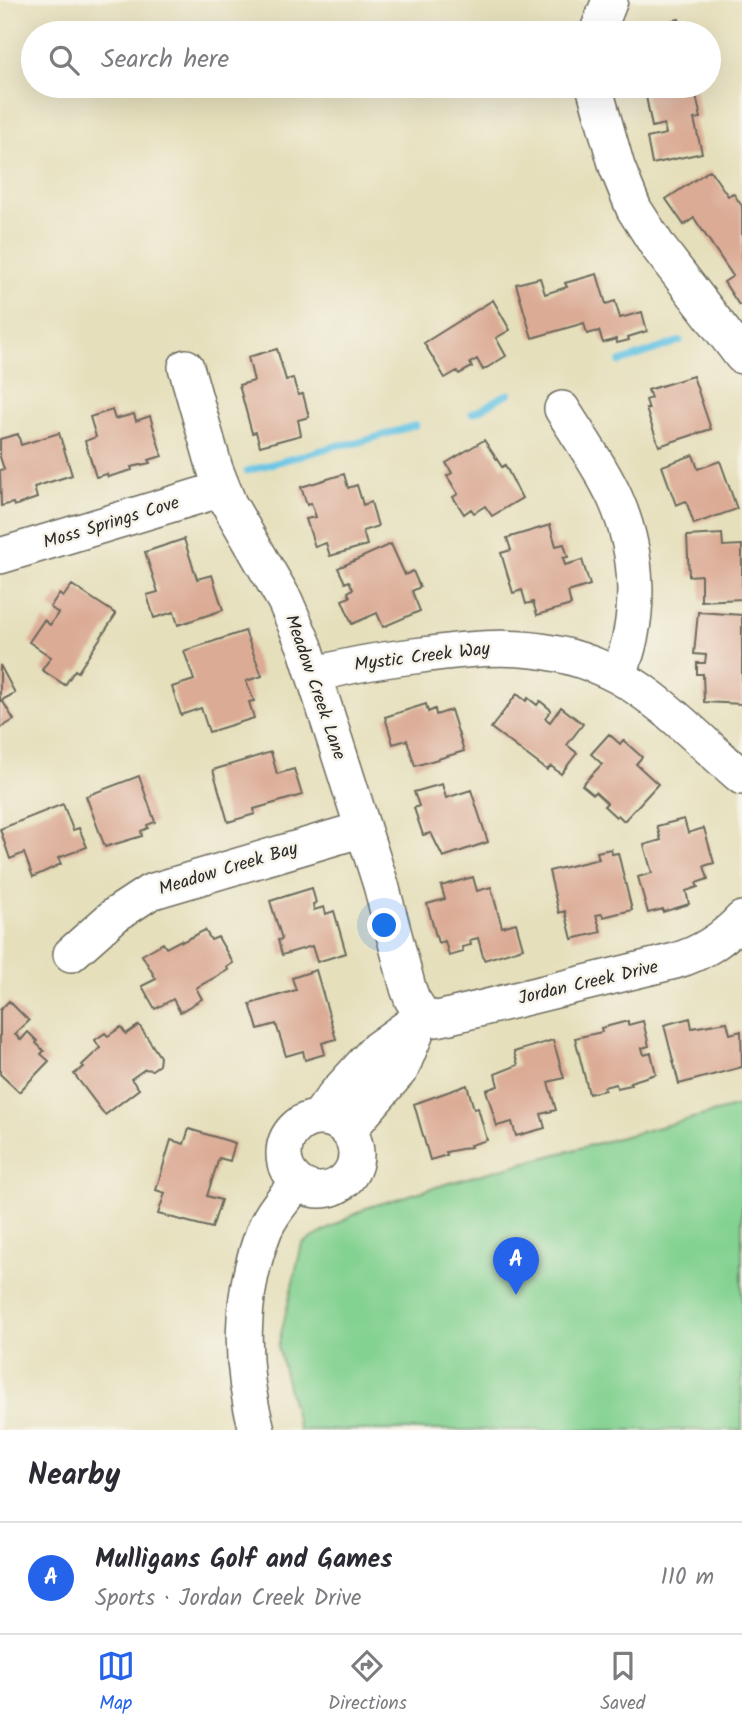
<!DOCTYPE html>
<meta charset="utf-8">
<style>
body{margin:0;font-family:Kalam,sans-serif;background:#f2f2f3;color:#2b2b33}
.you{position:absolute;left:385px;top:926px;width:24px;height:24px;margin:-18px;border:5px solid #fff;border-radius:50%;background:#1a73e8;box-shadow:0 0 0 10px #1a73e833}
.badge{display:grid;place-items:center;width:46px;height:46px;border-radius:50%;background:#2563eb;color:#fff;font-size:23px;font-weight:700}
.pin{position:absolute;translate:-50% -58px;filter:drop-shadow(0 2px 4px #0008)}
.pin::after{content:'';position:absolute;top:37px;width:24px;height:21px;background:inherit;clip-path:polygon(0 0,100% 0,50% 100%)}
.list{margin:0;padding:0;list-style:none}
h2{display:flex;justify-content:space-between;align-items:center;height:91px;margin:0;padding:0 28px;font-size:30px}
h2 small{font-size:23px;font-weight:400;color:#7c7c81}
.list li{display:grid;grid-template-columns:46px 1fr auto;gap:21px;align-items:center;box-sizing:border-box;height:112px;padding:0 28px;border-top:2px solid #e1e1e2}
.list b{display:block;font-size:26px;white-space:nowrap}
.list p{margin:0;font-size:23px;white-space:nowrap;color:#7c7c81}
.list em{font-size:23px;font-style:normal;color:#7c7c81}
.icon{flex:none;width:38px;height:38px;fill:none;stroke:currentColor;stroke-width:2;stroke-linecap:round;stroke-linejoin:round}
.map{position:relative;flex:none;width:742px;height:1430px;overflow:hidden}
.search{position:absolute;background:#fff;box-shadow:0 7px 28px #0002;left:21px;right:21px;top:21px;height:77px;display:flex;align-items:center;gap:18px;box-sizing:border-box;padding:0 24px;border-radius:38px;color:#7c7c81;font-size:26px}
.sheet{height:203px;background:#fff}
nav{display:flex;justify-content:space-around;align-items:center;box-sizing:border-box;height:98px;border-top:2px solid #e1e1e2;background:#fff;font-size:19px;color:#7c7c81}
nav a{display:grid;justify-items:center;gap:4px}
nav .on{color:#2563eb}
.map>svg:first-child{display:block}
</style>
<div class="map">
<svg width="742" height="1430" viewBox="0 0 742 1430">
<rect width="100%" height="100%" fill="#f7f3e8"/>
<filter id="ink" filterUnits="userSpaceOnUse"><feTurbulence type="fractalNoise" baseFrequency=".0143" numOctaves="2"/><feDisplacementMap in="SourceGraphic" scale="14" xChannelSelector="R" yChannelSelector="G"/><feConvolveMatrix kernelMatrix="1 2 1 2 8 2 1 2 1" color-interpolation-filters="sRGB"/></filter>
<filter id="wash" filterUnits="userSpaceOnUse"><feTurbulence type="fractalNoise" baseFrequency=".00686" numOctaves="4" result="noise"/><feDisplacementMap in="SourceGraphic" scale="28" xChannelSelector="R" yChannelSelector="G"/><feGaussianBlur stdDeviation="1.57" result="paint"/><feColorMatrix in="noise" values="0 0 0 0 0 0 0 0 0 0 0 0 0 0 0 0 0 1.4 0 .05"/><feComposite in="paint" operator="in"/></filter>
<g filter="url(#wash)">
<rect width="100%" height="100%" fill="#e5dfbb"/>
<path fill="#84d292" stroke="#587e5e" stroke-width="2" d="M742,1105V1430H299L278,1347L302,1244L366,1208L463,1179Z"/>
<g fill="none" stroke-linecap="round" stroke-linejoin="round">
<path stroke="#66c4e4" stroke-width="7" d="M620,362L680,341
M472,413C487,410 495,397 509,394
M247,471L339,445L357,443L416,425"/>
</g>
<g id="blocks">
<path fill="#dbab95" d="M679,19L682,33H645L644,26Z
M644,86H694L701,118L694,119L702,153L652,164L647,138L666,134L664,124L652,127Z
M710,170L728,196L733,193L742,206V303L739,305L724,282L733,276L694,218L684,225L666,199Z
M597,274L606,304L615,301L620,318L642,312L647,331L628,337L629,340L617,343L616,339L603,343L599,331L587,334L584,323L532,338L516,284L540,278L545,294L567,287L565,283Z
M493,300L510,330L496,338L506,356L483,370L477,359L470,363L472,367L459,374L457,371L445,378L424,343Z
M277,349L286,380L293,378L298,395L303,394L309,417L298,420L301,435L260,446L256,432L252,433L239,385L254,381L248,357Z
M693,376L711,429L659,446L646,409H649L646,400L651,398L648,390Z
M112,410L115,419L134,414L136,421L150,416L162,456L149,460L150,463L131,467L132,470L108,477L107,474L96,477L85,441L96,437L90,417Z
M59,433L72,475L34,487L37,498L14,506L13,503L1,506L0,470L4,469L0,457V439L18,434L21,445Z
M484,440L502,467L505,465L522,498L492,516L485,506L474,513L471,509L464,514L453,497L458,494L447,476L452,473L446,463Z
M693,455L698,469L720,461L737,509L694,524L686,501L676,505L662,466Z
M344,474L348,488L357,485L363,505L371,502L378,526L363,531L367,545L330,556L326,543L315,547L306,519L316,517L311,503L307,505L301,487Z
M550,525L556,546L564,544L568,557L563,558L565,565L582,560L590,585L568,592L571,605L537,615L533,602L526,604L522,590L513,593L501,553L511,550L507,538Z
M722,534L723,546L742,545V599L701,601V575L689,576L687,536Z
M184,539L197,579L212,575L223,610L178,625L174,612L154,618L147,595L158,592L145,552Z
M391,544L405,575L413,571L420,587L412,591L420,611L383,627L377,613L352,624L342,600L350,597L348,592L353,589L349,581L345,583L338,568Z
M72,585L116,614L78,672L75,670L65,685L42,670L51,657L29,642L44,620L50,625L58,613L50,607L59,594L63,597Z
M698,612L742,615V704L704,702L703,674H697V663H705L706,655L694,654Z
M245,631L262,676L246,681L254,701L249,702L254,718L209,732L201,708L181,715L172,687L194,680L184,651Z
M0,665L15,693L2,700L14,720L0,728Z
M517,694L526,701L528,698L537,705L540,701L551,710L545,718L550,722L561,707L583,724L567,745L577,753L561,774L551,766L547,770L491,728Z
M426,704L428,712L435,709L436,715L451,710L464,751L415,766L407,740L393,744L385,717Z
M609,734L620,744L623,740L642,757L636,764L658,784L624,821L618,815L616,817L604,806L607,803L595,792L593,794L582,785L602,764L591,754Z
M271,752L277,774L294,769L302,795L254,809L255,814L228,822L213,770Z
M139,776L155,822L147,825L148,828L141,831L142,836L105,847L86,796Z
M442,784L446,798L471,790L488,842L443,857L431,833L423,835L414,808L419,806L414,792Z
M63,804L73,830L79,828L87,847L58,858L61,864L33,877L24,853L10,859L0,829Z
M684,819L688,833L704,828L714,863L704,866L708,879L696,883L698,887L686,891L689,904L663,912V909L648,913L638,877L652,873L644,845L661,840L657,826Z
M611,849L612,854L618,853L632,910L603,917L602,914L596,915L601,932L572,939L565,911L559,913L549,871L599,859L597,852Z
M473,877L477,891L491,887L502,927L516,923L523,948L484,960L478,938L470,940L471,945L462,947L463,952L449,956L445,941L438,943L427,904L445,899L441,886Z
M312,888L316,903L313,904L314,910L324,907L326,914L334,911L346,953L317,962L312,946L282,955L278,940L282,939L270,901Z
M205,930L211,940L218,937L233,963L227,967L228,970L196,988L202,999L180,1012L173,999L155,1009L142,986L156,979L142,955L163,943L166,948L181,940L182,942Z
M316,970L336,1039L322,1043L325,1054L305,1060L303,1051L286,1056L276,1024L258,1029L250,1004L296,990L292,978Z
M9,1001L29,1021L15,1034L21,1040L28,1032L37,1041L36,1043L44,1051L41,1054L49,1061L19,1092L0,1074V1010Z
M690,1018L692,1028L727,1022L730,1034L741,1031L742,1067L679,1084L664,1025Z
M628,1021V1025L643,1021L649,1046L642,1048L644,1055L651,1053L656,1074L630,1082L631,1085L617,1088L616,1084L604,1087L605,1090L589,1094L575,1038L602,1032L601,1028Z
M139,1025L160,1057L159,1065L152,1070L145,1069L131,1079L139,1089L105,1115L74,1074L84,1067L82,1065L100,1048L95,1040L105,1033L108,1036L121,1027L126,1034Z
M553,1040L564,1078L548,1082L556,1110L541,1114L545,1128L516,1136L512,1122L497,1126L486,1090L498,1086L495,1074L518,1065L514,1052Z
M467,1085L474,1109L478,1108L487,1140L470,1145L471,1147L446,1152L447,1155L430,1160L414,1104Z
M189,1129L235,1143L230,1161L219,1158L207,1196L221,1200L212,1228L158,1214L165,1193L156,1190L171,1140L184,1144Z"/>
</g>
</g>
<g filter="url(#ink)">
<use href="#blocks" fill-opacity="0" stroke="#6c6a5d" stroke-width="2"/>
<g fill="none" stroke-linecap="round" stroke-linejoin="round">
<defs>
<path id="minor" d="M597,33L610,0
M594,86L617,167L634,209L659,248L742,356
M186,367L215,469L229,504L285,601L305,647L381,885L408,988L412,999L423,1016
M562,409C580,438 601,467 615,498C640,554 642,620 618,676
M0,556L222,489
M315,675C347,665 380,660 414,656C487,646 550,640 618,676C662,700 703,744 742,777
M71,954L115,915L150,892L363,829
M318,1118L335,1095L377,1049L423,1016L437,1019L446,1017L675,961C702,953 722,940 742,919
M284 1154a36 36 0 1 1 72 0a36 36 0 1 1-72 0Z
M348,1131L401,1069L423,1016
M257,1430C239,1365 239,1295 264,1231C271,1213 285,1197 298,1183"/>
</defs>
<use href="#minor" stroke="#6c6a5d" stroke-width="38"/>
<use href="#minor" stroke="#fff" stroke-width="35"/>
</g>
</g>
<g text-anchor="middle" stroke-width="5" stroke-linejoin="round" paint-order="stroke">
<g font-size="18" fill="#2b2b2b" stroke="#f7f3e8">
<text transform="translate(111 522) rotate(-17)" y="6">Moss Springs Cove</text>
<text transform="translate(422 656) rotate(-7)" y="6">Mystic Creek Way</text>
<text transform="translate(316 687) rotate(71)" y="6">Meadow Creek Lane</text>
<text transform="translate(228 868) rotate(-17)" y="6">Meadow Creek Bay</text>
<text transform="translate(588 982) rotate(-13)" y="6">Jordan Creek Drive</text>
</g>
</g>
</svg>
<div class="you"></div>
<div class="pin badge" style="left:516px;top:1295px">A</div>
<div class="search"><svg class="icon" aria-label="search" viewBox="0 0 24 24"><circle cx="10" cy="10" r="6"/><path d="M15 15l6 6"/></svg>Search here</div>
</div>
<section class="sheet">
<h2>Nearby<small></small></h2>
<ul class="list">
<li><span class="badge">A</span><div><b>Mulligans Golf and Games</b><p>Sports · Jordan Creek Drive</p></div><em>110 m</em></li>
</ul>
</section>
<nav>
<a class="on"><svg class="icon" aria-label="map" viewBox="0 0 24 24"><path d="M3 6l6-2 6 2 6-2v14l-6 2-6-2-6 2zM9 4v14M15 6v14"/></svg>Map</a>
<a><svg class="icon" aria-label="directions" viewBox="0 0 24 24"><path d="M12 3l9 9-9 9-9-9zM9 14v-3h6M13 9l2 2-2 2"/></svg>Directions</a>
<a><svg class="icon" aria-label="saved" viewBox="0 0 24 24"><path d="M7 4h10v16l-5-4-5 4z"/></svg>Saved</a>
</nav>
